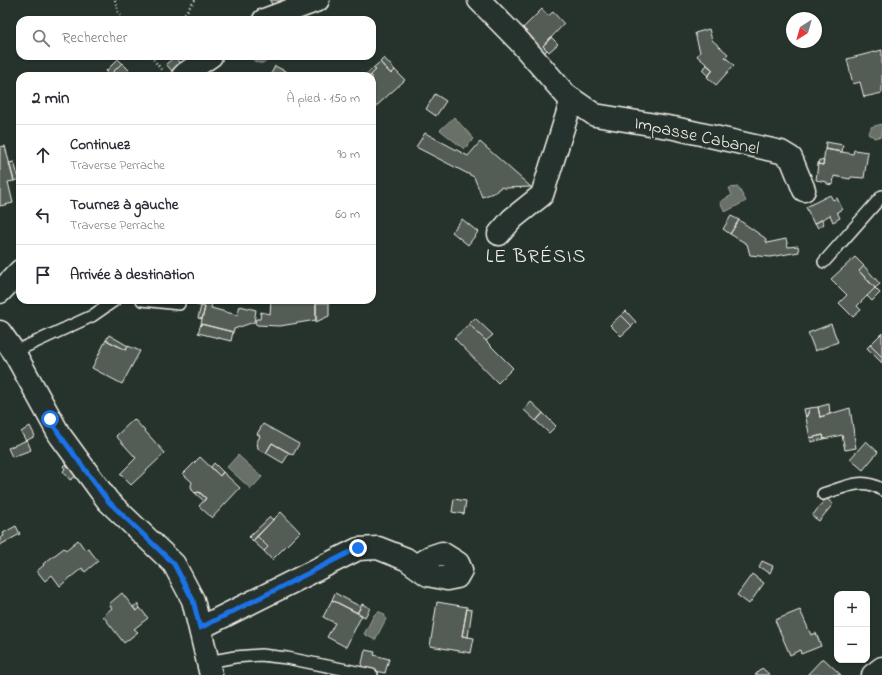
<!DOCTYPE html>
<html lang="fr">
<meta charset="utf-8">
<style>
body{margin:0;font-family:"Indie Flower",sans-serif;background:#f7f7f7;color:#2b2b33}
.controls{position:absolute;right:12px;bottom:12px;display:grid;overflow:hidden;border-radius:8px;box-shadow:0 1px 3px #0004}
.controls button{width:36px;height:36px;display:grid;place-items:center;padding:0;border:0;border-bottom:1px solid #e1e1e2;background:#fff;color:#2b2b33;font:20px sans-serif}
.compass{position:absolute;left:786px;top:12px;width:36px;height:36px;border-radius:50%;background:#fff;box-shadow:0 1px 3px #0004;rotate:217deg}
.stop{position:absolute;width:12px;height:12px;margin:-9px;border:3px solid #1a73e8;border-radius:50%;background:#fff}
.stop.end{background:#1a73e8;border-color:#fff;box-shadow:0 1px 4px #0008}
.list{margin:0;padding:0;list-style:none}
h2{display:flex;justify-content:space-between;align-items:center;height:52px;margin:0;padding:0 16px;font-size:17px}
h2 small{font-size:13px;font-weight:400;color:#7c7c81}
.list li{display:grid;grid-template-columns:26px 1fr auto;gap:12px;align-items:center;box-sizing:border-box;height:60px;padding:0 16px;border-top:1px solid #e1e1e2}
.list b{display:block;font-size:15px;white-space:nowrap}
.list p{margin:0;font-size:13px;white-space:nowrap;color:#7c7c81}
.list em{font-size:13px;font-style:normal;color:#7c7c81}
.icon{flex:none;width:22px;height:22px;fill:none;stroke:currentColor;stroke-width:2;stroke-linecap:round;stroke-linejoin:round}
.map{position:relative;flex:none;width:882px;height:675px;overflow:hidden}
.search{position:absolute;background:#fff;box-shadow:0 1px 3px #0004;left:16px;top:16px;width:360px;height:44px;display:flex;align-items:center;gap:10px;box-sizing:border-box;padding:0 14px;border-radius:12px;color:#7c7c81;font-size:15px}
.panel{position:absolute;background:#fff;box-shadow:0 1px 3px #0004;left:16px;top:72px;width:360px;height:232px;border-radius:12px}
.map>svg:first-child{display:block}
</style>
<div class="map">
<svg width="882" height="675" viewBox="0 0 882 675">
<rect width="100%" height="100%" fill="#26332d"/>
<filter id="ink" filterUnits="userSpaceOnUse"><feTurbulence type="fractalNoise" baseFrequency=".025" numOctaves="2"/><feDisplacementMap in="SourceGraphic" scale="8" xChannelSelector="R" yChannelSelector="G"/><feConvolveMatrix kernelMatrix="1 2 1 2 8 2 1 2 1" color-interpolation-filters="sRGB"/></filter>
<g filter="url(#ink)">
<path fill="#676f68" stroke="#9fa39b" d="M250,56H271C266,66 255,65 250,56Z
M454,117L474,139L464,149L440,130Z
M882,124V136L874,138L873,136L869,135L868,133L871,129V127Z
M738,187L746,201L725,212L720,202L732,195L729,188Z
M238,455L262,477L251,489L227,467Z
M380,612L384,614L386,619L375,640L364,634L374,615L377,612Z"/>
<path fill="#525c55" stroke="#f4f1e8" d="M270,0H296L274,10Z
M542,9L548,16L553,12L564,24L543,46L547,50L537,59L531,51L537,45L522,29Z
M709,29L712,40L728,54L725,57L734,65L716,85L707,77L713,70L697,56L700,52L695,33Z
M551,37L558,44L549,52L543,46Z
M882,50V93L864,97L860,82L853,84L847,59Z
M175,57L181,65L172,71L166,64Z
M384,58L395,70L391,74L380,62Z
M118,59L122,63L110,75L106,71Z
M380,62L391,74L395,70L405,80L373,109L372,76H370L376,70L373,68Z
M122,63L135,76H109Z
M707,65L713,70L708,76L702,70Z
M275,66L285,71L283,76H270Z
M373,68L376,70L370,76H368L366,74Z
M285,71L297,76H283Z
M435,94L446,101L436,116L426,109Z
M425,133L468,156L480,142L531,187L504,188L502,187L498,189L496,192L482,197L474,177L416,147Z
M826,142L843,145L842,152L825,149Z
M5,146L14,181L8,182L13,203L0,206V147Z
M825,149L853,154L854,150L868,152L864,178L851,177L850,179L834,176L833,185L827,184V182L816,180L818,164L823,165Z
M819,160L824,161L823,165L818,164Z
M14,162L19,179L14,181L9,163Z
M830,195L833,200L837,198L842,209L837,212L840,218L833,222L830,215L814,224L806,207Z
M731,216L739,220L730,234L723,229Z
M462,219L478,232L468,245L452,232Z
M739,220L765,238L767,243L786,239L788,247L798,246L799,252L770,257L750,255L747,244L730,234Z
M822,220L824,224L818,228L815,223Z
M855,257L864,266L859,271L875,288L857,306L861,310L853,317L839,303L847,295L831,279Z
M864,266L880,284L875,288L859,271Z
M875,288L880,293L872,301L867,296Z
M197,300H213L211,308L237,315L240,306L256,310L254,322L234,329L233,332L201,324L205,307L196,305Z
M271,300L316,301V320L280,326L257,325L255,323L256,319H260L261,312L270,314Z
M316,303H329V316L316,322Z
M201,306L205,307L202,319L198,318Z
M626,311L636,322L632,326L621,315Z
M621,315L632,326L621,336L610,325Z
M475,318L493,335L486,341L469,324Z
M201,324L233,332L231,341L198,333Z
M469,324L513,368L498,383L454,338Z
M831,324L838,342L815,351L808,333Z
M882,333V357L870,345Z
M109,335L128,346L126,350L106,340Z
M106,340L126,350L128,346L140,351L122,384L92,368Z
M870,345L882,357V363L867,348Z
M531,402L543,413L536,421L524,410Z
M829,404L830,414L820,417L818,407Z
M818,407L820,417L850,408L856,448L845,450L842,435L824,439L823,435L810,438L806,418L810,408Z
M810,408L806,418L804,409Z
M543,413L556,426L549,433L536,421Z
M134,419L165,453L131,485L120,474L136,458L116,436Z
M263,424L299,444L293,455L272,443L266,453L259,450L258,448L257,442L260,436L257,434Z
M30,426L35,436L26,441L21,432Z
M823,435L824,439L811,442L810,438Z
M27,440L31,450L12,457L8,448Z
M866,441L878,452L863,470L850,459Z
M272,443L291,454L288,455L283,463L266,453Z
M200,457L220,476L223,472L240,488L212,518L199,506L206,498L199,492L195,493L192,490L191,486L192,482L183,474Z
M68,462L78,475L70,480L63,471L65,469L63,466Z
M214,463L223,472L220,476L211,467Z
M199,492L206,498L204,501L195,493Z
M826,498L833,504L819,521L812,516Z
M454,499L466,501L464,514L452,512Z
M281,512L300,532L272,560L264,551L268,547L257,536Z
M270,517L273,520L253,541L249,537Z
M16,526L20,534L0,545V538L4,536L3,533Z
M257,536L268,547L264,551L253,541Z
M78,540L85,550L88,548L98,561L85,572L82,568L60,586L52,575L45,581L37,571L44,565L43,564L64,548L66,550Z
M762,561L773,566L770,573L759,567Z
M752,574L764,583L749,604L737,595Z
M122,593L136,611L140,608L148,618L134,629L138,632L124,643L103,616L112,608L109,604Z
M335,593L361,607L357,613L332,600Z
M332,600L362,615L346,647L327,637L335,623L323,617Z
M437,602L467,607L462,636L474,638L471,653L430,646Z
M137,604L140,608L136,611L133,607Z
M362,604L370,608L365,617L357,613Z
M467,609L472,610L468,637L462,636Z
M800,610L811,635L816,633L821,646L801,654L800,650L790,655L775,620Z
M365,650L375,652L374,655L389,659L385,673L361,668Z
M823,658L841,675H807Z
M762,668L770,675H755Z"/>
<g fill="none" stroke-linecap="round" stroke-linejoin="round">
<defs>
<path id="service" d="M824,262L882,196
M142,300L179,304
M14,352L92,316L115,300
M823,494C843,488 863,476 882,490
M208,662L235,657L261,655L287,658L372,675"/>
<path id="minor" d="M479,0L519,41L566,95L595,115L674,128L781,152L791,158L804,190
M264,20L318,0
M183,76L186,73L211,56
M499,234L512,219L542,195L572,99
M0,292L20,271
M0,332L14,352L59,434L108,501L174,564L193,600L211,675
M200,628L358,549L378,548L406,559L428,575L447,579L457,577L461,570L458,563L442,553L430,557L416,566
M873,675L882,668"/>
</defs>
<use href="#service" stroke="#f4f1e8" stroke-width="14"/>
<use href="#minor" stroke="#f4f1e8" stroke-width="25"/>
<path stroke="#f4f1e8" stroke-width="2.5" stroke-dasharray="1 3" stroke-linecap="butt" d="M115,0L118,12L124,20
M180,20L195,0
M151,56L163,72"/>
<use href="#service" stroke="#26332d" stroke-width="11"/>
<use href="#minor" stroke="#26332d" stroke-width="22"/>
</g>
</g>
<g fill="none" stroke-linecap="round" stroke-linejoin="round" filter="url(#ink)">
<path stroke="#1a73e8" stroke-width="5" d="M50,419L59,434L108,501L174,564L193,600L200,628L358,548"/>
</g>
<g text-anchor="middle" stroke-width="3.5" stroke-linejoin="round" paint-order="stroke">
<g font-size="18" fill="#f4f1e8" stroke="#26332d">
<text transform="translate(697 135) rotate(12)" y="6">Impasse Cabanel</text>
</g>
<g font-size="20" letter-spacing="1" fill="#f4f1e8" stroke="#26332d">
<text x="536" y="262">LE BRÉSIS</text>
</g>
</g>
</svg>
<div class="controls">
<button>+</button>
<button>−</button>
</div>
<svg class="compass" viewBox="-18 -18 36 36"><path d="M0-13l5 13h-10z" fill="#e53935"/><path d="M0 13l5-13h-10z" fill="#7c7c81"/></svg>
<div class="stop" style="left:50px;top:419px"></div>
<div class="stop end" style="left:358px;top:548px"></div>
<div class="search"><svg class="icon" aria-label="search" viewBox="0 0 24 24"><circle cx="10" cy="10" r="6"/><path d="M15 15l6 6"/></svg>Rechercher</div>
<section class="panel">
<h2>2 min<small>À pied · 150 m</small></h2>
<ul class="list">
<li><svg class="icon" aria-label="ahead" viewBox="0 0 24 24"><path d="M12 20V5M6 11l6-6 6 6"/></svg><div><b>Continuez</b><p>Traverse Perrache</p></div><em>90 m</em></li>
<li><svg class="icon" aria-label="left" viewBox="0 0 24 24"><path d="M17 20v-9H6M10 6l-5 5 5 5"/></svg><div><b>Tournez à gauche</b><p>Traverse Perrache</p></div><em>60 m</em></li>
<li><svg class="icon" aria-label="arrive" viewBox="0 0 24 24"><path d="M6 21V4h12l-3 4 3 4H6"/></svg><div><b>Arrivée à destination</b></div></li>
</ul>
</section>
</div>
